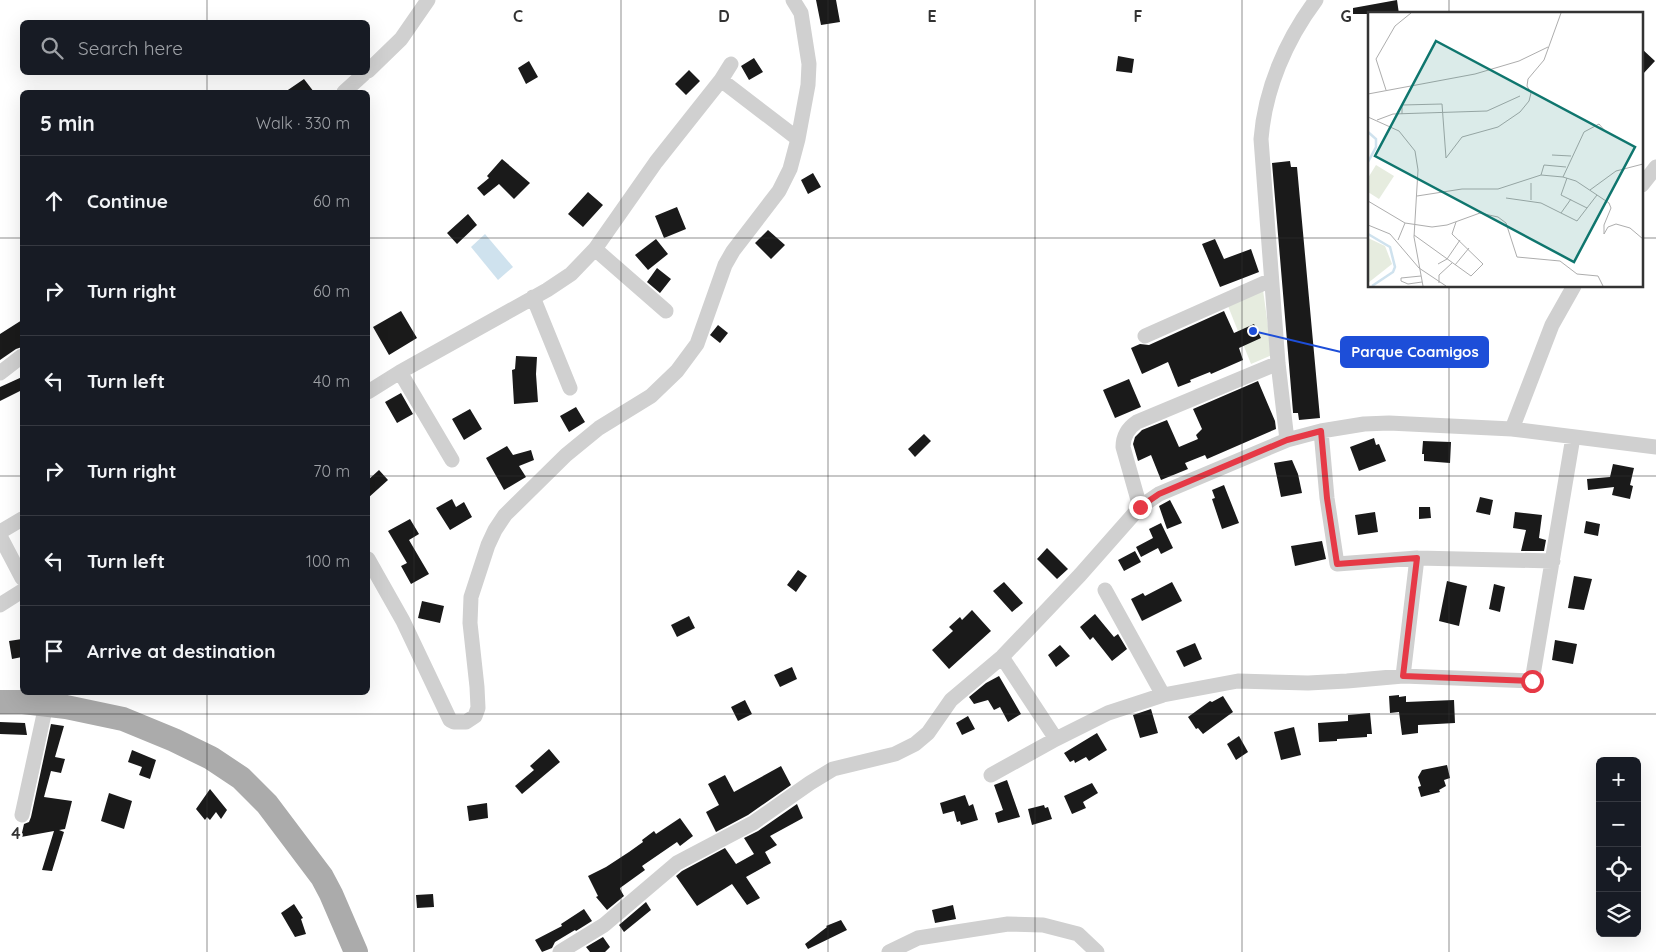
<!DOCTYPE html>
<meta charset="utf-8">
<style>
body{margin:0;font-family:Quicksand,sans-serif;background:#242831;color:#f1f3f6}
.controls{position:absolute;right:15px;bottom:15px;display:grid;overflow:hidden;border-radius:8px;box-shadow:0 5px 20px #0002}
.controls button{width:45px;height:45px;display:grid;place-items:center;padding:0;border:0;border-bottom:1px solid #363941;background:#171b24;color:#f1f3f6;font:25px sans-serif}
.stop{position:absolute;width:15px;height:15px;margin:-11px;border:4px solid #e63946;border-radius:50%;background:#fff}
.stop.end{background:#e63946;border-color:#fff;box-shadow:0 1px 5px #0008}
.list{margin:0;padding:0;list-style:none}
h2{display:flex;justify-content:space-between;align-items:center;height:65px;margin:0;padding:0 20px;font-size:21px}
h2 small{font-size:16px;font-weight:400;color:#9ea1a6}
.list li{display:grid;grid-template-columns:32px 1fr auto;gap:15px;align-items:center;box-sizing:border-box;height:90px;padding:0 20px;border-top:1px solid #363941}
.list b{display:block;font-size:19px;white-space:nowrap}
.list em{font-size:16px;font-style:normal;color:#9ea1a6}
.icon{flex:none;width:28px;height:28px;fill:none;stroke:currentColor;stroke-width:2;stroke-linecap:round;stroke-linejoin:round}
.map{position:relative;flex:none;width:1656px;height:952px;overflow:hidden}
.search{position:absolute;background:#171b24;box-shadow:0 5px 20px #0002;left:20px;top:20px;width:350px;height:55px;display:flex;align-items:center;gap:12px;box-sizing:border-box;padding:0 18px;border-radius:8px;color:#9ea1a6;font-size:19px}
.panel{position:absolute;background:#171b24;box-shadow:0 5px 20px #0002;left:20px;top:90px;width:350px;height:605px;border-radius:8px}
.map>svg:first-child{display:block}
</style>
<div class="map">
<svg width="1656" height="952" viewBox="0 0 1656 952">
<rect width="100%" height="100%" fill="#fff"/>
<path fill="#e6ecdf" d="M1263,290L1272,355L1251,364L1228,306Z"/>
<path fill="#cfe2ee" d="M485,234L513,267L498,280L471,247Z"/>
<path fill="#1a1a1a" d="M816,0H836L840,22L821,25Z
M1397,0L1399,14H1353V8Z
M1642,49L1655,61L1642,75Z
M1118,56L1134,59L1132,73L1116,71Z
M754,58L763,72L749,80L741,66Z
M529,61L538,77L526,84L518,68Z
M689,70L700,81L686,95L675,84Z
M304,79L314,92H285Z
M502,159L530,183L514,199L499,184L484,196L477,188L489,178L487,176Z
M1290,161L1291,167H1297L1320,418L1299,420L1298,413H1293V412L1272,163Z
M813,173L821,187L808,194L801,180Z
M588,192L603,205L583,227L568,214Z
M677,207L686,229L664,238L655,216Z
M468,214L477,225L457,244L447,233Z
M768,230L785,245L771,259L755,243Z
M656,239L668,254L648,270L635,255Z
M1215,239L1224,259L1251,249L1259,272L1220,287L1202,244Z
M657,268L671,279L660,293L647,282Z
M401,311L417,338L389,355L373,327Z
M1224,311L1234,333L1254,324L1261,338L1239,348L1243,360L1211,374L1210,372L1190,380L1191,382L1178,387L1168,362L1142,374L1131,348L1140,344L1149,345Z
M22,320V347L16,349L0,360V334Z
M718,325L728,333L720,343L710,335Z
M516,356L537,357L536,374L538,402L514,404L512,370L515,369Z
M22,377V390L0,401V387Z
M1129,379L1141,407L1115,418L1103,390Z
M1258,381L1275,421L1276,429L1207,459L1205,455L1185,463L1188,469L1161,480L1151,455L1138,461L1133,444L1135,437L1142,430L1167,420L1179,447L1198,439L1196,435L1202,429L1193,409Z
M401,393L413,414L397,423L385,402Z
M576,407L585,422L569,432L560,416Z
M470,409L482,429L464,440L452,419Z
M924,434L931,441L915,457L908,449Z
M1374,438L1376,445L1379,444L1386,461L1359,471L1350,447Z
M1423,441L1451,442L1450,463L1424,461V454H1422Z
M507,446L513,455L531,450L534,460L519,466L526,477L504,490L486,458Z
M1292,460L1298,474L1302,493L1281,497L1274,463Z
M1613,464L1634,468L1630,485L1633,486L1630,499L1612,495L1614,487L1588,490L1587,479L1610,477Z
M379,470L388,480L368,498V480Z
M1224,485L1239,523L1222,529L1212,499L1215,498L1212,490Z
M1480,497L1493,500L1490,515L1476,512Z
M452,499L456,507L464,502L472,517L450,530L436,508Z
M1170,500L1182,523L1167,529L1159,506Z
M1419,507H1430L1431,518L1419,519Z
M1375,512L1378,532L1358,535L1355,515Z
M1515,512L1542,515L1539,538L1546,540L1544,551H1521L1526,530L1513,528Z
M410,519L419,534L409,540L429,574L411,584L401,566L407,563L388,531Z
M1586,521L1600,524L1598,536L1584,533Z
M1161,523L1173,548L1161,554L1158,548L1141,557L1136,547L1153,538L1149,529Z
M1322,541L1326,559L1295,566L1291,546Z
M1047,548L1068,569L1057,579L1037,559Z
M1135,551L1141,562L1124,571L1118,560Z
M798,570L807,576L796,592L787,585Z
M1574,576L1592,579L1584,610L1568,608Z
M1447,581L1467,586L1459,626L1439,621Z
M1004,582L1023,603L1012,612L993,591Z
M1172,582L1182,601L1142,621L1131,599L1143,593L1145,596Z
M1494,584L1505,587L1500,612L1489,609Z
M422,601L444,606L440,623L418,618Z
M972,610L991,631L949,669L932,650L953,631L949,627L960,617L962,620Z
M1095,614L1114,637L1118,634L1127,649L1112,661L1093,637L1090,640L1080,627Z
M689,616L695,628L677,637L671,625Z
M22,639V657L12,659L9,641Z
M1555,640L1577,644L1573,664L1552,660Z
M1195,643L1202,659L1184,667L1176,651Z
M1060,645L1070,656L1056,667L1048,655Z
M792,667L797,679L780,687L774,675Z
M999,676L1021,714L1008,722L1000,707L994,710L988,700L974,704L969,697L986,683Z
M1399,695V697L1406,696V702L1454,700L1455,723L1418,725V733L1402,735L1399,712L1390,713L1389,696Z
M1223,696L1233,712L1203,734L1198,728L1196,729L1188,717L1210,701L1212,702Z
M745,700L752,714L738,721L731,707Z
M1151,709L1158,733L1140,738L1133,715Z
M1370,713L1372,734H1367V737L1337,739V741L1319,742L1318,723L1348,721V715Z
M968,716L975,729L962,735L956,723Z
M0,722L25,723L27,735L0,734Z
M51,724L64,726L55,757L65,759L61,773L51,771L44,797L72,801L65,829L59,830L64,832L52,871L42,870L54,831L21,837L24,824L29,822L31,817Z
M1294,727L1301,755L1281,760L1274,732Z
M1097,733L1107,750L1089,761L1086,757L1075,763L1074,760L1070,762L1064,753Z
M1239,736L1248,752L1236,760L1227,744Z
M549,749L560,762L522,794L515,786L534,770L530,766Z
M132,750L156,760L150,779L139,775L142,767L128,762Z
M1447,765L1450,778L1444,780L1446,786L1439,790L1440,792L1421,797L1418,787L1421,786L1418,777L1422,770Z
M781,766L791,785L748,815L716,832L706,812L719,805L708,784L725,775L734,792Z
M1007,780L1020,817L998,823L995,813L1003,810L994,785Z
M1092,783L1098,793L1083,802L1086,808L1072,814L1064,796Z
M210,789L227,810L221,819L216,812L210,820L207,817L205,820L196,809Z
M109,793L132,801L124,829L101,821Z
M965,795L969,806L973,804L978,820L961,825L960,821L957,822L954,811L943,814L940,803Z
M487,803L488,818L469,821L467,806Z
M797,804L803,818L770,836L777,845L765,852L771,863L746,877L760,898L747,905L732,884L697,906L676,876L682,871L725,848L736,864L754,854L744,838L758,831Z
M1044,805L1045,808L1048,807L1052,819L1032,825L1028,809Z
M680,818L693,836L680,846L677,842L642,866L645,870L620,888V889L624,896L607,910L596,897L598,896L588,876L606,867L629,852L643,842L642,840L654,831L656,834Z
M433,894L434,907L417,908L416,895Z
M646,902L651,910L624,932L619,925Z
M294,904L303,918L301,919L306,934L295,937L281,913Z
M953,905L956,919L935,923L932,910Z
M584,909L592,921L576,931L575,930L555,942L552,948L542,952L535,940L562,926L561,924Z
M841,920L847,930L808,949L805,944L827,927L826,926Z
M603,937L610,947L605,952H590L586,947Z"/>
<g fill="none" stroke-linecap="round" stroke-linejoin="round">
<path stroke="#d0d0d0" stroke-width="15" d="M368,71L401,39L428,0
M721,80L798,139
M344,92L366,72
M1642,185L1656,167
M595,249L666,311
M533,297L570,388
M1145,336L1271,280
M400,372L452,460
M0,373L22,356
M368,392L400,372L547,290L571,274L595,249L656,162L721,80L731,64
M1512,429L1552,325L1574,286
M1321,431L1327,498L1337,564L1417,558L1553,561
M1287,440L1278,363L1261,139C1265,89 1286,40 1316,0
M1140,507L1123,447C1123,436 1128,428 1137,422L1278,363
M0,532L22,519
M0,536L22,578
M368,559L403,621L450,720L454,722H466L475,716L478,708L477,687L470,623L471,597L488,545L495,530L505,515L566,455L599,428L651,396L677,371L697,344L725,265L733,251L779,191L790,169L798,139L808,85L809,64L801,13L793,0
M1105,590L1163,695
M0,605L22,591
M1002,657L1056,739
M1403,676L1417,558
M991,775L1056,739L1108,713L1163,695L1238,681L1308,683L1347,681L1403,676L1532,681L1573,437
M22,815L46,705
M560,952L604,925L677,863L753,823L810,783L833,769L895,754L915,744L928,733L951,700L1002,657L1080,575L1140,507L1159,494L1287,440L1321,431L1364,424L1389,423L1512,429L1656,447
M889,952L918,938L1008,924L1043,925L1078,934L1097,952"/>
<path stroke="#ababab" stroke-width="24" d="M0,702H23L66,707L123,719L174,740L211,758L241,778L267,804L322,877L331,894L356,952"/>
</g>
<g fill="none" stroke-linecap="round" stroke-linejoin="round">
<path stroke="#e63946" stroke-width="6" d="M1140,507L1159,494L1287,440L1321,431L1327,498L1337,564L1417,558L1403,676L1532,681"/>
</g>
<path fill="none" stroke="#333" stroke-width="1" stroke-opacity="0.55" d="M207,0V22M414,0V952M621,0V952M828,0V952M1035,0V952M1242,0V952M1449,0V14M207,72V92M0,238H22M368,238H1370M1642,238H1656M1449,286V952M0,476H22M368,476H1656M207,692V952M0,714H1656"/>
<g transform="translate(1368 12)">
<rect width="275" height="275" fill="#fff"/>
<path d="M8,153L26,164L11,187L0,180V166ZM0,226L17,234L24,252L0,271Z" fill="#e6ecdf"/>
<path fill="none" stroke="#cfe2ee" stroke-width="2.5" d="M0,120L8,127V135L0,150M0,222L22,235L27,255L25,260L4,274"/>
<path fill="none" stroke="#adadad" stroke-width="1" d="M18,78L8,47L27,14L43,1M0,82L107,62L151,49L180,35M34,102V93L74,92L78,146L94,125L130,115L152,100L161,89L163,81L159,74L160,67L176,48L193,1M0,105L31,119L47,139L50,158L46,225L55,274M9,108L25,102L119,99L152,84M184,143L203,144M173,163L176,153L198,155M195,165L216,120L231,112L237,119M199,166L193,183L219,196M163,171V188M222,178L248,159L275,152M49,184L94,177H130L173,163L195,165L208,169L241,191L243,196L236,213V222L240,215L248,212L262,216L275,227M138,186L173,191L209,209L229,183M0,189L37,211L64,215L79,213L112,201L130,205L138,211L149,245L192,249L209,262L230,264L235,274M193,201L203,187M0,213L22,222L51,256L78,274M46,223L103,264L115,252L84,222L88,210M30,228L37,211M70,252L79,247L92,228M87,253L101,236M33,266V269L40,272L54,270M33,266L53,264M71,271V263L84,251"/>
<path fill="#0f766e" fill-opacity="0.15" stroke="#0f766e" stroke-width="2.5" d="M68,29L267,135L206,250L7,144Z"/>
<rect width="275" height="275" fill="none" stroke="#333" stroke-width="2.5"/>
</g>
<g font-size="16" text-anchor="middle" font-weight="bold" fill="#333" stroke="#fff" stroke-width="5" stroke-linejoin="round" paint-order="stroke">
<text x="518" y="22">C</text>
<text x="724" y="22">D</text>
<text x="932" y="22">E</text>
<text x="1138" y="22">F</text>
<text x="1346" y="22">G</text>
<text x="16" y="839">4</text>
</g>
<path fill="none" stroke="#1d4ed8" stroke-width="2" d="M1253 331L1341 352"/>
<circle fill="#1d4ed8" stroke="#fff" stroke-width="2" cx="1253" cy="331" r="5"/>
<rect fill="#1d4ed8" stroke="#1d4ed8" stroke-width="2" x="1341" y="337" width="147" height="30" rx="5"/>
<g font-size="15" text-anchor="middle" font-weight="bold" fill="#fff">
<text x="1415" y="357">Parque Coamigos</text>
</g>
</svg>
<div class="controls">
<button>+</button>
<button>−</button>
<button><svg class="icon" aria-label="locate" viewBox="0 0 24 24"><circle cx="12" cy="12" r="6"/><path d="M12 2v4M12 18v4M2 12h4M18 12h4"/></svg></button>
<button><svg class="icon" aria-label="layers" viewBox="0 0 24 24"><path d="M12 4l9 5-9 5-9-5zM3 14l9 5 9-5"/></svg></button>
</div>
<div class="stop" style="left:1532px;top:681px"></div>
<div class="stop end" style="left:1140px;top:507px"></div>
<div class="search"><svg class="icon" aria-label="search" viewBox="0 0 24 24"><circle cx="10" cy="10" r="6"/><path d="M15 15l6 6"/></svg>Search here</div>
<section class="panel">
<h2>5 min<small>Walk · 330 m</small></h2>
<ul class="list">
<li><svg class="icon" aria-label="ahead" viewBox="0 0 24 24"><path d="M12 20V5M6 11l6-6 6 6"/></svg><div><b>Continue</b></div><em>60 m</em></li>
<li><svg class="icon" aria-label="right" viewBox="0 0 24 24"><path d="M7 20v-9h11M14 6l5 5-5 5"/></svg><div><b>Turn right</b></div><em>60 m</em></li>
<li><svg class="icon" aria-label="left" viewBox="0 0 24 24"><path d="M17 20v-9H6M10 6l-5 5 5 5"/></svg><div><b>Turn left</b></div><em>40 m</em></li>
<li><svg class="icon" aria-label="right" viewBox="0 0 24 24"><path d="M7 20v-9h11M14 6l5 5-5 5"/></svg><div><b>Turn right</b></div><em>70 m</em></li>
<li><svg class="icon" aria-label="left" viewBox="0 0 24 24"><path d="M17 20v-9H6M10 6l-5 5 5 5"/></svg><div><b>Turn left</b></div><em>100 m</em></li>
<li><svg class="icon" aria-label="arrive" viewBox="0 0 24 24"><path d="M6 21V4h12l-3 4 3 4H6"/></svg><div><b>Arrive at destination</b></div></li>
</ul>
</section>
</div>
